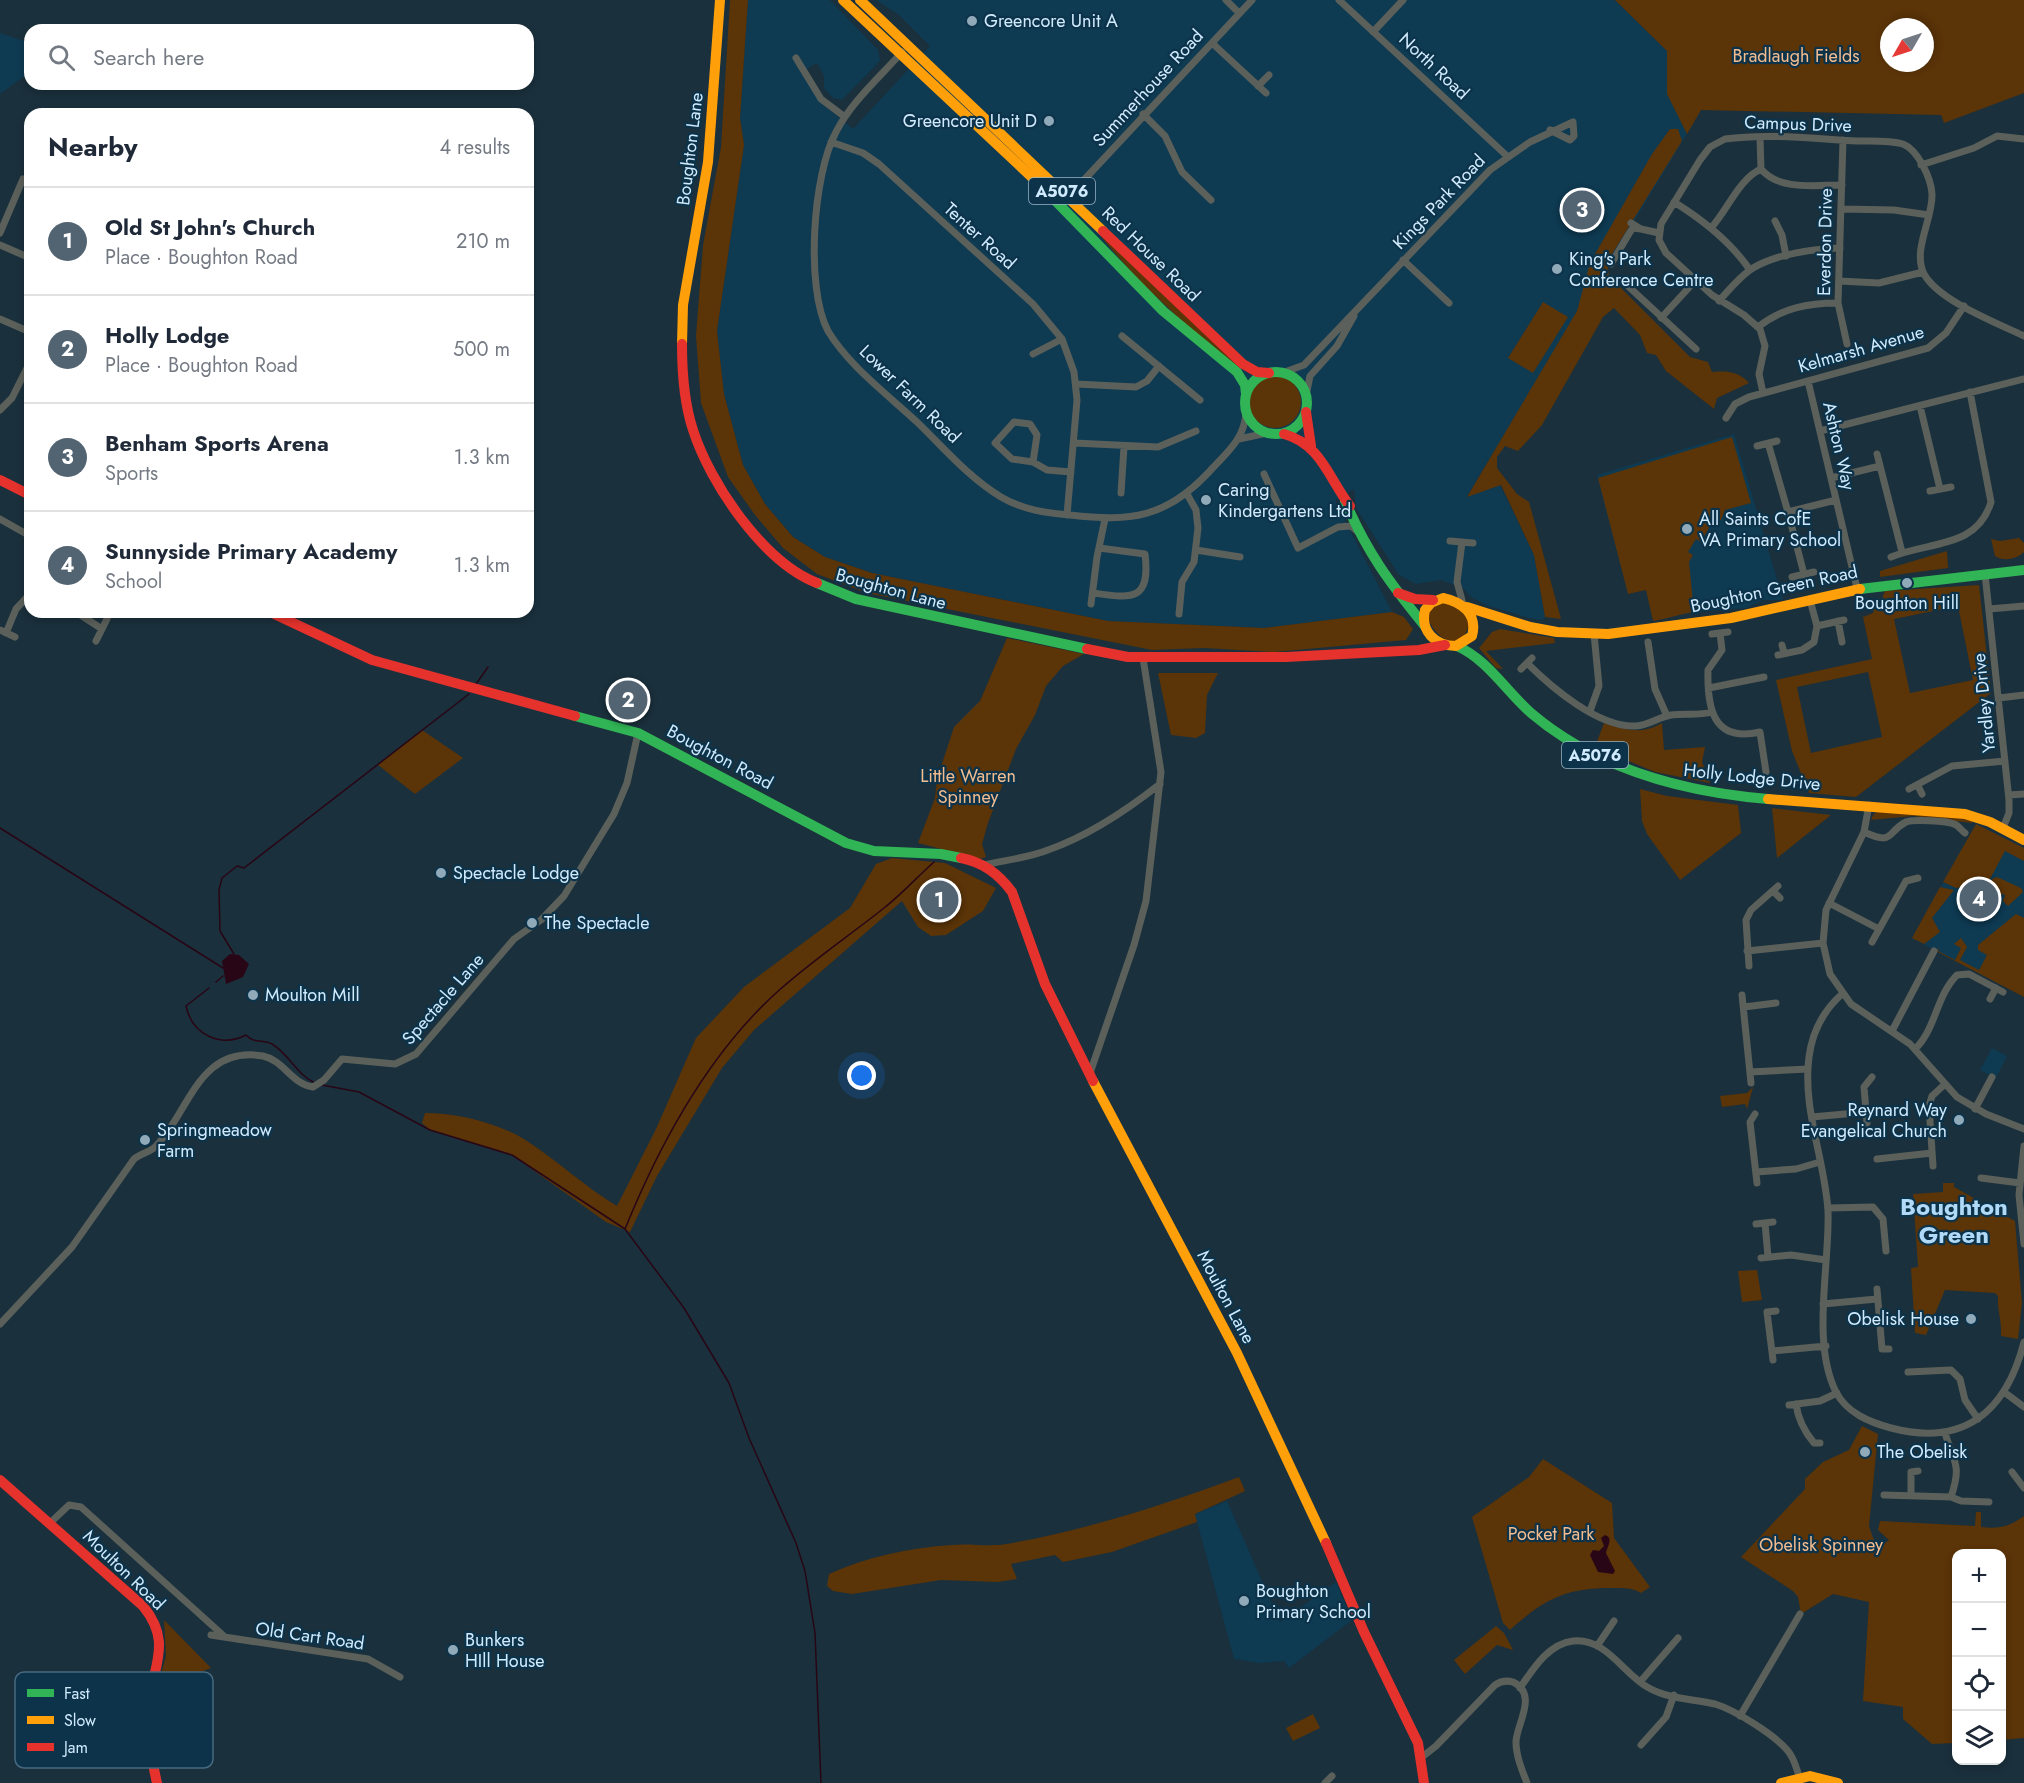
<!DOCTYPE html>
<meta charset="utf-8">
<style>
body{margin:0;font-family:Jost,sans-serif;background:#f2f2f3;color:#1f2937}
.controls{position:absolute;right:18px;bottom:18px;display:grid;overflow:hidden;border-radius:12px;box-shadow:0 3px 9px #0003}
.controls button{width:54px;height:54px;display:grid;place-items:center;padding:0;border:0;border-bottom:2px solid #e0e1e3;background:#fff;color:#1f2937;font:30px sans-serif}
.compass{position:absolute;left:1880px;top:18px;width:54px;height:54px;border-radius:50%;background:#fff;box-shadow:0 3px 9px #0003;rotate:231deg}
.you{position:absolute;left:862px;top:1076px;width:21px;height:21px;margin:-15px;border:4px solid #fff;border-radius:50%;background:#1a73e8;box-shadow:0 0 0 9px #1a73e833}
.badge{display:grid;place-items:center;width:39px;height:39px;border-radius:50%;background:#526372;color:#fff;font-size:20px;font-weight:700}
.pin{position:absolute;translate:-50% -50%;border:3px solid #fff;box-shadow:0 2px 6px #0006}
.list{margin:0;padding:0;list-style:none}
h2{display:flex;justify-content:space-between;align-items:center;height:78px;margin:0;padding:0 24px;font-size:26px}
h2 small{font-size:20px;font-weight:400;color:#747a83}
.list li{display:grid;grid-template-columns:39px 1fr auto;gap:18px;align-items:center;box-sizing:border-box;height:108px;padding:0 24px;border-top:2px solid #e0e1e3}
.list b{display:block;font-size:22px;white-space:nowrap}
.list p{margin:0;font-size:20px;white-space:nowrap;color:#747a83}
.list em{font-size:20px;font-style:normal;color:#747a83}
.icon{flex:none;width:33px;height:33px;fill:none;stroke:currentColor;stroke-width:2;stroke-linecap:round;stroke-linejoin:round}
.map{position:relative;flex:none;width:2024px;height:1783px;overflow:hidden}
.search{position:absolute;background:#fff;box-shadow:0 3px 9px #0003;left:24px;top:24px;width:510px;height:66px;display:flex;align-items:center;gap:15px;box-sizing:border-box;padding:0 21px;border-radius:18px;color:#747a83;font-size:22px}
.panel{position:absolute;background:#fff;box-shadow:0 3px 9px #0003;left:24px;top:108px;width:510px;height:510px;border-radius:18px}
.map>svg:first-child{display:block}
</style>
<div class="map">
<svg width="2024" height="1783" viewBox="0 0 2024 1783">
<rect width="100%" height="100%" fill="#1a303c"/>
<path fill="#0e3a52" d="M748,0H830L878,50L880,61L842,100L833,98L824,88V76L817,63L802,72L824,105L853,129L930,46L899,15L876,0H1615L1667,51V94L1687,134L1467,496L1500,485L1534,555L1545,617L1542,620L1529,618L1486,605L1471,597L1463,588L1441,580L1416,584L1399,575L1356,508L1354,489L1335,501L1392,612L1264,628L1108,621L872,573L825,557L793,537L765,504L743,465L724,394L717,331L744,145L740,118Z
M0,33L30,43V72L0,94Z
M1734,434L1783,600H1763L1746,608L1694,612L1675,616L1668,584L1628,594L1597,475Z
M1976,824L2024,848V918L2018,915L1984,976L1912,938Z
M1992,1048L2007,1056L1996,1078L1980,1070Z
M1227,1501L1280,1622L1336,1582L1352,1620L1289,1668L1284,1661L1259,1663L1234,1659L1195,1514Z"/>
<path fill="#5b3408" fill-rule="evenodd" d="M730,0H748L740,118L744,145L717,331L724,394L743,465L765,504L793,537L825,557L872,573L1108,621L1264,628L1392,612L1404,617L1413,629L1406,640L1274,652L1204,648L1152,650L867,593L817,574L783,548L755,515L728,477L701,403L696,336L703,245L721,147Z
M1615,0H2024V93L1944,123L1941,115L1701,110L1687,134L1667,94V51ZM1889,27H1925V63H1889Z
M1670,129H1678L1682,141L1607,262L1609,276L1690,357L1708,362L1712,372C1727,371 1738,371 1749,383L1717,398L1714,409L1666,371L1656,355L1647,353L1640,335L1614,308L1603,317L1542,425L1518,451L1505,446L1497,457V468L1517,494L1529,502L1561,619L1545,617L1534,555L1501,485L1467,497L1577,311L1590,263L1652,154Z
M1099,234L1239,365L1236,367C1187,326 1139,285 1099,234Z
M1543,302L1568,317L1533,373L1508,358Z
M1249 402a26 26 0 1 1 52 0a26 26 0 1 1-52 0Z
M1732,437L1751,503L1725,510L1721,520L1712,522L1701,542L1696,539L1688,552L1693,555L1689,562L1694,612C1679,614 1668,619 1653,621L1646,590L1628,594L1598,478Z
M2019,538L2024,543V552C2017,559 2004,562 1995,556L1991,539L2000,541Z
M1947,551L1948,568L1880,577V571Z
M1979,585L1991,693L1856,797L1809,793L1792,751L1776,680L1872,659L1863,617L1873,613L1878,598H1882L1885,591ZM1958,606L1973,680L1910,693L1894,619ZM1868,672L1882,737L1811,753L1797,687Z
M1448,603L1462,609L1469,624C1461,657 1432,637 1427,614L1436,604Z
M1500,629L1554,638L1555,643L1486,651L1503,669L1496,668L1479,648L1492,632Z
M1007,638L1084,654L1063,666L1046,686L1035,715L1016,749L988,823L982,844L986,857L980,859L918,843L935,798L937,779L954,727L980,701Z
M1158,673H1218L1207,695L1205,733L1196,738L1171,735Z
M1604,723C1624,730 1643,735 1662,723L1664,750L1705,747L1702,762L1710,783L1655,772L1595,747Z
M422,730L463,758L415,794L378,765Z
M1640,789L1667,796L1738,805L1741,833L1680,880L1647,834L1642,821Z
M1772,808L1831,815L1777,858Z
M1879,810L1973,820L1972,823L1913,816L1871,820L1873,815Z
M1976,824L2024,848V861L2005,851L1983,892L1979,894L1969,886L1956,888L1943,882Z
M892,858L945,863L996,888L983,911L946,935L931,936L918,927L902,901L754,1030L722,1068L657,1176L630,1232L606,1222L512,1155L430,1130L422,1123L425,1113C458,1113 499,1123 527,1141C558,1161 585,1187 617,1206L656,1129L696,1038L744,987L850,908L876,864Z
M1997,877L2021,888L2023,892L2008,906L2003,901L2005,895L2002,894L1998,900L1992,901L1996,908L1991,913L1979,898L1992,879Z
M1940,887L1954,890L1932,918L1940,932L1924,944L1912,938Z
M2016,914L2024,918V997L1936,951L1939,947L1938,951L1955,960L1961,948L1954,944L1961,938L1967,947L1960,960L1979,970L1987,955L1978,950V945Z
M1753,1087L1747,1109L1745,1104L1722,1107L1720,1096L1747,1093Z
M1943,1183H1954V1187L2015,1221L2022,1303L2018,1339L2001,1336C2002,1321 1997,1310 1998,1296L1995,1293L1945,1290L1926,1335L1915,1333L1911,1268L1918,1267L1913,1194L1943,1192Z
M1757,1270L1762,1300L1742,1302L1738,1271Z
M1862,1426L1878,1434L1869,1526L1873,1538L1880,1547L1889,1540L1878,1530L1880,1521L1975,1526L1976,1512H1981V1527C1999,1529 2009,1527 2024,1516V1738L2002,1740V1554H1956V1743L1932,1744L1903,1719V1707L1863,1701L1869,1602L1833,1594L1801,1614L1798,1597L1793,1591L1741,1557L1805,1489V1479L1823,1462L1849,1450Z
M1543,1459L1612,1503L1614,1538L1650,1587L1641,1593C1631,1587 1622,1588 1610,1588C1565,1588 1543,1600 1510,1630L1503,1623L1472,1517L1529,1477Z
M1239,1477L1245,1491L1195,1514L1197,1522L1112,1552L1063,1562L1055,1555L1011,1564L1017,1579L997,1582L941,1580L852,1594L833,1591L827,1586L829,1574C869,1556 909,1548 952,1545C971,1543 989,1547 1007,1544C1086,1530 1164,1505 1239,1477Z
M164,1620L211,1668L157,1688L166,1656Z
M1496,1626L1504,1633L1513,1650L1497,1645L1465,1674L1454,1660Z
M1313,1714L1320,1728L1293,1741L1286,1728Z"/>
<path fill="#290616" d="M230,954L239,955L249,964L243,977L226,984L222,961Z
M1605,1535C1614,1538 1607,1547 1606,1553L1615,1571L1613,1574L1598,1572L1590,1555L1593,1550L1599,1551L1604,1546L1601,1538Z"/>
<g fill="none" stroke-linecap="round" stroke-linejoin="round">
<path stroke="#290616" stroke-width="1.5" d="M476,684L488,667
M0,828L223,968
M234,954L220,931L219,890L222,878L237,866L244,868L469,694
M216,982L223,976
M209,988L186,1006C192,1035 221,1048 246,1035C254,1044 263,1039 272,1044C289,1054 297,1075 315,1083
M322,1085L359,1092L430,1130L512,1155L625,1229L684,1308L729,1383L749,1438L796,1543L805,1571L815,1633L821,1783
M625,1229C660,1143 708,1055 776,993C810,962 849,936 884,908C902,894 917,877 934,862"/>
<path stroke="#5b605b" stroke-width="7" d="M1226,0L1239,13
M1339,0L1507,156
M1373,32L1403,0
M1212,43L1266,93
M902,52C880,77 851,102 836,132C813,174 805,288 828,331C849,366 887,394 917,422C943,447 969,478 1001,497C1023,510 1046,513 1070,515C1131,522 1166,518 1209,472C1226,453 1245,439 1246,412
M796,58L821,99L845,117
M1258,86L1269,75
M1143,114L1165,136L1182,172L1211,200
M1760,138L1761,169C1779,191 1816,185 1842,185
M1843,140L1838,303L1847,344
M831,142L863,153L879,164L1033,304L1062,339L1074,372L1077,400L1067,515
M1921,165L1974,148L1997,136L2024,139
M1068,197L1252,0
M1674,202C1703,220 1730,241 1750,270
M1841,209L1894,210L1929,215
M1775,221L1782,235L1786,256
M1631,223L1641,229L1659,233
M1711,228C1728,209 1739,179 1761,169
M0,233L23,179
M0,245L30,258
M1403,260L1449,303
M1611,264L1630,232L1633,228L1641,229
M1839,281L1879,283L1923,272
M1629,287L1696,349
M1719,301C1729,290 1740,276 1753,268C1776,254 1813,249 1840,248
M1661,318L1695,281
M0,319L30,332
M1758,327C1782,308 1808,303 1838,303
M1122,336L1200,400
M1033,354L1062,339
M1282,373L1304,365L1490,170L1530,142L1573,122L1574,136L1570,140L1550,130
M1808,381L1857,588
M1076,384L1136,387L1147,381L1159,366
M1763,393L1759,374L1765,346L1760,329L1744,315L1712,295L1666,253L1659,240L1661,224L1700,160L1710,147L1725,139C1768,133 1814,139 1857,141C1871,141 1890,140 1903,144C1918,150 1931,178 1932,194C1933,219 1912,250 1924,274C1939,301 1997,323 2024,336
M1306,396L1310,376L1337,346L1354,316
M1920,406L1940,489
M0,410L12,398L30,362
M1726,418L1735,404L1749,397L1928,348L1946,333L1964,306
M1820,431L2024,379
M1239,439L1267,433
M1074,443L1158,447L1196,431
M1768,443L1788,512L1836,500
M1757,446L1777,441
M1877,454L1902,552
M1033,462L1037,435L1030,424L1014,422L995,443L1012,459L1033,462L1047,470L1071,472
M1264,474L1298,548L1338,527L1351,526L1357,531
M1831,478L1880,466
M1930,491L1951,487
M1121,493L1124,447
M1788,512L1804,574
M0,519L30,536
M1450,541L1473,543
M1462,542L1457,582L1463,604
M1196,550L1240,557
M1891,557C1929,541 1977,549 1991,502L1970,392
M1985,574L2009,800V813L2003,828
M1792,577L1814,572
M1093,593C1130,598 1151,603 1145,554L1099,548
M1091,604L1097,557L1105,519
M1989,609L2024,606
M76,612L102,629
M1179,614L1182,582L1194,562L1198,528L1196,510L1187,494
M1838,621L1842,642
M1817,626L1844,620
M0,630L15,637
M6,633L16,609L30,594
M1720,633L1722,650L1708,670C1707,708 1713,743 1760,732L1766,772
M1712,634L1728,632
M96,641L107,619
M1648,642L1655,689L1667,716
M1782,645L1784,653
M1778,655L1802,650L1814,642L1817,626L1810,600
M1527,663C1552,688 1599,728 1636,726C1649,725 1659,717 1671,715C1685,713 1698,716 1712,712
M1521,669L1532,658
M1709,688L1764,677
M1999,698L2024,695
M1590,711L1599,686L1594,634
M1918,786L1922,794
M1909,789L1952,766L2005,761
M2009,795L2024,794
M1869,805L1864,832L1826,910L1823,943L1830,974L1851,1004L1910,1044L1957,1097L1986,1114L2024,1129
M1864,832C1895,846 1886,832 1906,822C1913,819 1947,821 1954,824C1958,825 1962,831 1965,833
M984,865C1005,860 1028,858 1048,850C1088,836 1127,810 1160,784
M1773,891L1780,898
M1829,903L1879,929
M1872,942L1906,881L1918,878
M1747,951L1823,943
M1749,966L1746,920L1751,910L1778,886
M1842,994C1823,1011 1812,1033 1809,1057C1802,1109 1825,1160 1828,1211C1830,1264 1811,1343 1836,1392C1847,1413 1869,1422 1891,1428C1964,1447 2006,1412 2024,1342
M1742,995L1751,1083
M1990,999L1996,988
M1744,1007L1776,1003
M1892,1031L1934,951
M1915,1049C1936,1029 1936,996 1957,975L1969,974L2003,992
M1750,1072L1808,1069
M1090,1073L1134,945L1146,901L1161,772L1143,658
M1975,1109L1992,1077
M1755,1114L1750,1122L1757,1183
M1812,1117L1867,1112
M1867,1123L1864,1087L1872,1077
M2024,1146L2019,1195L2024,1244
M1877,1159L1932,1153
M1933,1166L1929,1106L1932,1096L1944,1085
M1756,1172L1796,1169L1820,1162
M1981,1178L2020,1183
M1828,1208L1873,1207L1883,1219L1886,1251
M1765,1223L1768,1257
M1756,1224L1773,1222
M1761,1258L1791,1255L1826,1260
M1877,1289L1882,1349H1889
M1823,1304L1877,1299
M0,1324L72,1247L134,1159C141,1153 152,1152 157,1145C190,1110 199,1045 263,1056C283,1060 293,1085 313,1087L324,1080L342,1059L395,1064L416,1054L514,939L541,920L564,896L614,814L627,783L638,733
M1772,1351L1826,1346
M1773,1360L1767,1312L1776,1311
M1908,1372L1951,1370L1960,1379L1965,1400L1978,1419
M2004,1392L2024,1407
M1796,1404C1798,1420 1804,1431 1814,1443H1820
M1789,1405L1820,1401L1837,1393
M1945,1433C1954,1463 1962,1464 1951,1497
M2012,1472L2024,1488
M1884,1495L1951,1497L1961,1501L1989,1502
M1911,1496V1472L1918,1471
M50,1523L69,1505L81,1507L225,1637
M211,1635L368,1659L400,1677
M1597,1646L1614,1621
M1640,1682L1678,1638
M1520,1688C1533,1669 1548,1644 1573,1641C1606,1637 1624,1675 1649,1688C1668,1699 1694,1699 1715,1704C1735,1710 1775,1735 1788,1751C1794,1758 1796,1767 1799,1776
M1740,1716L1800,1614
M1641,1745L1666,1717L1674,1695
M1422,1757L1436,1746L1495,1685C1501,1681 1506,1680 1513,1682C1539,1694 1516,1725 1516,1742C1516,1756 1522,1770 1527,1783
M1325,1783L1332,1776"/>
<path stroke="#30b455" stroke-width="10" d="M1038,183L1163,311L1237,372L1245,385L1246,394
M1245 403a31 31 0 1 1 62 0a31 31 0 1 1-62 0Z
M1345,501C1367,552 1389,582 1424,625
M817,583L856,599L1087,649
M1860,589L2024,570
M1457,646C1488,660 1506,691 1531,713C1598,770 1683,792 1768,799
M575,716L638,733L846,843L874,851L941,854L961,858"/>
<path stroke="#ff9f0a" stroke-width="10" d="M843,0L1038,183
M860,0L1103,231
M682,344L683,305L708,162L720,0
M1443,598C1462,602 1478,614 1472,636L1456,646C1435,646 1420,631 1425,610L1431,603Z
M1467,607L1530,627L1557,632L1608,634L1731,618L1860,589
M1768,799L1965,814L1990,822L2024,840
M1093,1081L1237,1353L1326,1543
M1781,1783L1810,1776L1838,1783"/>
<path stroke="#e5322d" stroke-width="10" d="M1103,231L1243,364L1257,372L1269,373
M682,344C682,372 684,403 693,430C710,483 763,562 817,583
M1306,412L1311,446
M1284,434C1321,444 1329,479 1350,506
M0,480L30,495
M1398,593L1415,599L1433,600
M270,612L372,660L575,716
M1087,649L1128,657H1286L1419,650L1445,645
M961,858C983,862 999,874 1012,892L1045,984L1093,1081
M0,1480L143,1606C174,1644 151,1667 149,1708C147,1734 151,1758 157,1783
M1326,1543L1364,1632L1418,1743L1424,1783"/>
</g>
<g fill="#91aaba" stroke="#0c334a" stroke-width="2">
<circle cx="972" cy="21" r="6"/>
<circle cx="1049" cy="121" r="6"/>
<circle cx="1557" cy="269" r="6"/>
<circle cx="1206" cy="500" r="6"/>
<circle cx="1687" cy="529" r="6"/>
<circle cx="1907" cy="583" r="6"/>
<circle cx="441" cy="873" r="6"/>
<circle cx="532" cy="923" r="6"/>
<circle cx="253" cy="995" r="6"/>
<circle cx="1959" cy="1120" r="6"/>
<circle cx="145" cy="1140" r="6"/>
<circle cx="1971" cy="1319" r="6"/>
<circle cx="1865" cy="1452" r="6"/>
<circle cx="1244" cy="1601" r="6"/>
<circle cx="453" cy="1650" r="6"/>
</g>
<g text-anchor="middle" stroke-width="4.5" stroke-linejoin="round" paint-order="stroke">
<g fill="#0c334a" stroke="#96b4c8" stroke-width="1.5">
<rect x="1029" y="178" width="66" height="26" rx="4.5"/>
<rect x="1562" y="742" width="66" height="26" rx="4.5"/>
</g>
<g font-size="16" font-weight="bold" fill="#d1ebfe">
<text x="1062" y="197">A5076</text>
<text x="1595" y="761">A5076</text>
</g>
<g font-size="18" fill="#d1ebfe" stroke="#0c334a" text-anchor="start">
<text x="984" y="27">Greencore Unit A</text>
<text x="1037" y="127" text-anchor="end">Greencore Unit D</text>
<text x="1569" y="265">King's Park<tspan x="1569" dy="21">Conference Centre</tspan></text>
<text x="1218" y="496">Caring<tspan x="1218" dy="21">Kindergartens Ltd</tspan></text>
<text x="1699" y="525">All Saints CofE<tspan x="1699" dy="21">VA Primary School</tspan></text>
<text x="1907" y="609" text-anchor="middle">Boughton Hill</text>
<text x="453" y="879">Spectacle Lodge</text>
<text x="544" y="929">The Spectacle</text>
<text x="265" y="1001">Moulton Mill</text>
<text x="1947" y="1116" text-anchor="end">Reynard Way<tspan x="1947" dy="21">Evangelical Church</tspan></text>
<text x="157" y="1136">Springmeadow<tspan x="157" dy="21">Farm</tspan></text>
<text x="1959" y="1325" text-anchor="end">Obelisk House</text>
<text x="1877" y="1458">The Obelisk</text>
<text x="1256" y="1597">Boughton<tspan x="1256" dy="21">Primary School</tspan></text>
<text x="465" y="1646">Bunkers<tspan x="465" dy="21">HIll House</tspan></text>
</g>
<g font-size="18" fill="#f5bd8f" stroke="#0c334a">
<text x="1796" y="62">Bradlaugh Fields</text>
<text x="968" y="782">Little Warren<tspan x="968" dy="21">Spinney</tspan></text>
<text x="1551" y="1540">Pocket Park</text>
<text x="1821" y="1551">Obelisk Spinney</text>
</g>
<g font-size="18" fill="#d1ebfe" stroke="#0c334a">
<text transform="translate(1434 66) rotate(43)" y="6">North Road</text>
<text transform="translate(1148 88) rotate(-47)" y="6">Summerhouse Road</text>
<text transform="translate(1798 124) rotate(2)" y="6">Campus Drive</text>
<text transform="translate(690 149) rotate(-83)" y="6">Boughton Lane</text>
<text transform="translate(1439 202) rotate(-46)" y="6">Kings Park Road</text>
<text transform="translate(980 236) rotate(42)" y="6">Tenter Road</text>
<text transform="translate(1825 242) rotate(-89)" y="6">Everdon Drive</text>
<text transform="translate(1151 254) rotate(44)" y="6">Red House Road</text>
<text transform="translate(1861 349) rotate(-16)" y="6">Kelmarsh Avenue</text>
<text transform="translate(910 394) rotate(44)" y="6">Lower Farm Road</text>
<text transform="translate(1839 446) rotate(77)" y="6">Ashton Way</text>
<text transform="translate(891 589) rotate(15)" y="6">Boughton Lane</text>
<text transform="translate(1774 589) rotate(-12)" y="6">Boughton Green Road</text>
<text transform="translate(1984 703) rotate(-96)" y="6">Yardley Drive</text>
<text transform="translate(720 757) rotate(28)" y="6">Boughton Road</text>
<text transform="translate(1752 777) rotate(6)" y="6">Holly Lodge Drive</text>
<text transform="translate(443 999) rotate(-49)" y="6">Spectacle Lane</text>
<text transform="translate(1226 1297) rotate(62)" y="6">Moulton Lane</text>
<text transform="translate(124 1570) rotate(44)" y="6">Moulton Road</text>
<text transform="translate(310 1636) rotate(8)" y="6">Old Cart Road</text>
</g>
<g font-size="24" font-weight="bold" fill="#b0daf8" stroke="#0c334a">
<text x="1954" y="1215">Boughton<tspan x="1954" dy="28">Green</tspan></text>
</g>
</g>
<rect x="15" y="1672" width="198" height="96" rx="9" fill="#0c334a" stroke="#476a80" stroke-width="1.5"/>
<rect x="27" y="1689" width="27" height="8" fill="#30b455"/>
<rect x="27" y="1716" width="27" height="8" fill="#ff9f0a"/>
<rect x="27" y="1743" width="27" height="8" fill="#e5322d"/>
<g font-size="16" fill="#d1ebfe">
<text x="64" y="1699">Fast</text>
<text x="64" y="1726">Slow</text>
<text x="64" y="1753">Jam</text>
</g>
</svg>
<div class="controls">
<button>+</button>
<button>−</button>
<button><svg class="icon" aria-label="locate" viewBox="0 0 24 24"><circle cx="12" cy="12" r="6"/><path d="M12 2v4M12 18v4M2 12h4M18 12h4"/></svg></button>
<button><svg class="icon" aria-label="layers" viewBox="0 0 24 24"><path d="M12 4l9 5-9 5-9-5zM3 14l9 5 9-5"/></svg></button>
</div>
<svg class="compass" viewBox="-18 -18 36 36"><path d="M0-13l5 13h-10z" fill="#e53935"/><path d="M0 13l5-13h-10z" fill="#747a83"/></svg>
<div class="you"></div>
<div class="pin badge" style="left:939px;top:900px">1</div>
<div class="pin badge" style="left:628px;top:700px">2</div>
<div class="pin badge" style="left:1582px;top:210px">3</div>
<div class="pin badge" style="left:1979px;top:899px">4</div>
<div class="search"><svg class="icon" aria-label="search" viewBox="0 0 24 24"><circle cx="10" cy="10" r="6"/><path d="M15 15l6 6"/></svg>Search here</div>
<section class="panel">
<h2>Nearby<small>4 results</small></h2>
<ul class="list">
<li><span class="badge">1</span><div><b>Old St John's Church</b><p>Place · Boughton Road</p></div><em>210 m</em></li>
<li><span class="badge">2</span><div><b>Holly Lodge</b><p>Place · Boughton Road</p></div><em>500 m</em></li>
<li><span class="badge">3</span><div><b>Benham Sports Arena</b><p>Sports</p></div><em>1.3 km</em></li>
<li><span class="badge">4</span><div><b>Sunnyside Primary Academy</b><p>School</p></div><em>1.3 km</em></li>
</ul>
</section>
</div>
